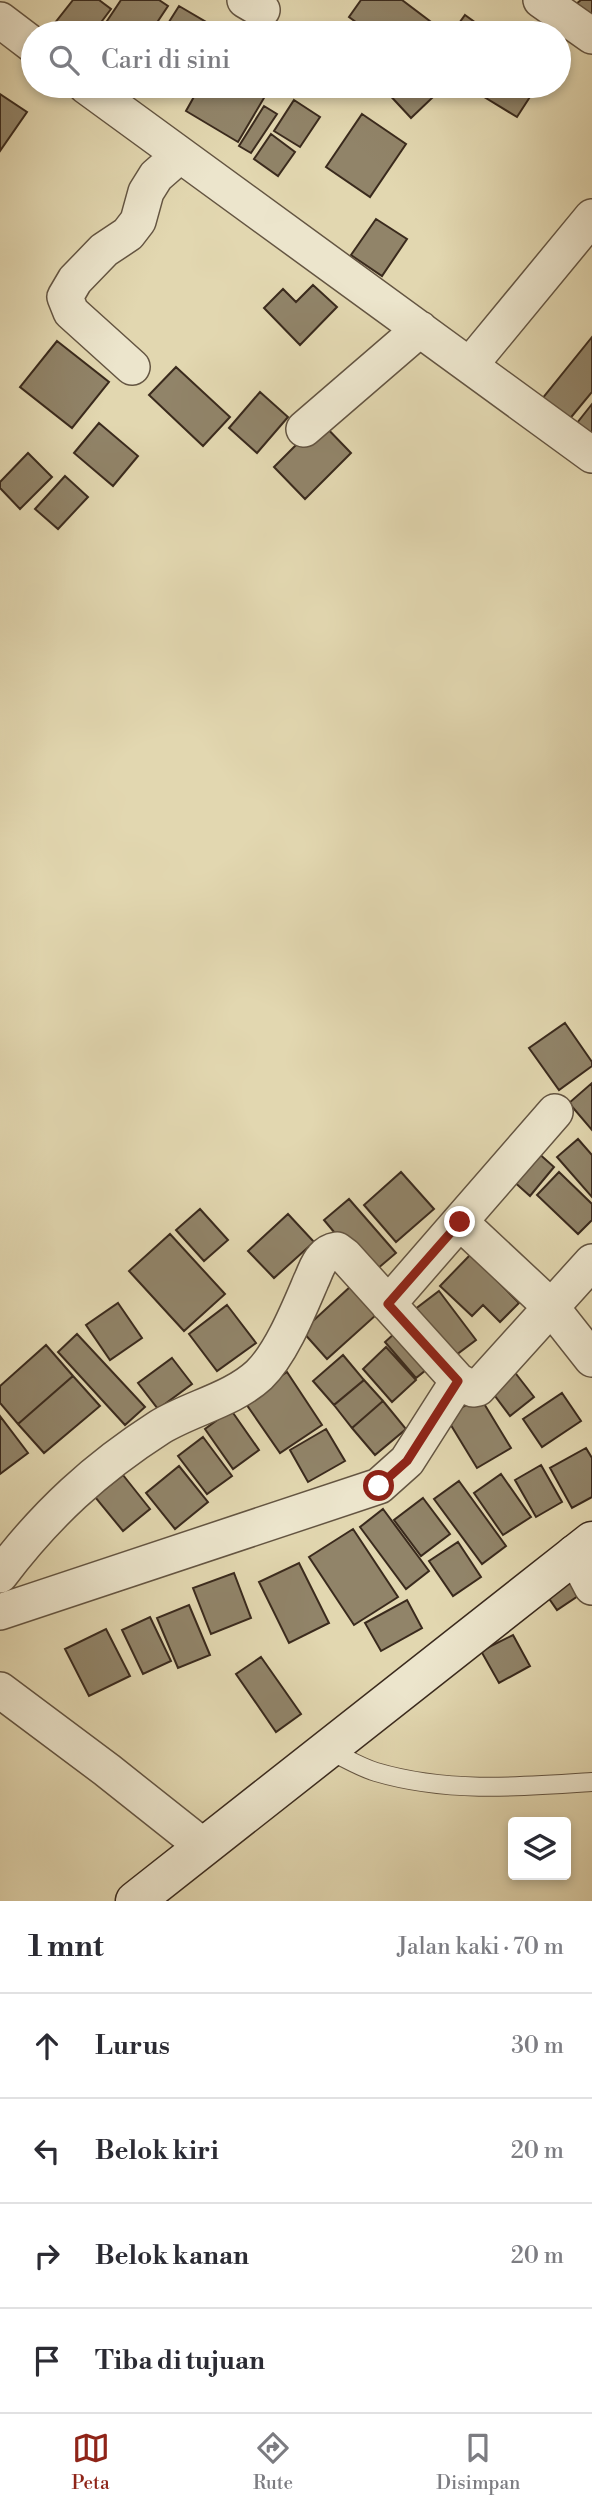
<!DOCTYPE html>
<html lang="id">
<meta charset="utf-8">
<style>
body{margin:0;font-family:"Libre Bodoni",serif;background:#f2f2f3;color:#2b2b33}
.controls{position:absolute;right:21px;bottom:21px;display:grid;overflow:hidden;border-radius:7px;box-shadow:0 4px 10px #0003}
.controls button{width:63px;height:63px;display:grid;place-items:center;padding:0;border:0;border-bottom:2px solid #e1e1e2;background:#fff;color:#2b2b33;font:35px sans-serif}
.stop{position:absolute;width:21px;height:21px;margin:-16px;border:5px solid #8f2418;border-radius:50%;background:#fff}
.stop.end{background:#8f2418;border-color:#fff;box-shadow:0 2px 7px #0008}
.list{margin:0;padding:0;list-style:none}
h2{display:flex;justify-content:space-between;align-items:center;height:91px;margin:0;padding:0 28px;font-size:30px}
h2 small{font-size:23px;font-weight:400;color:#7c7c81}
.list li{display:grid;grid-template-columns:46px 1fr auto;gap:21px;align-items:center;box-sizing:border-box;height:105px;padding:0 28px;border-top:2px solid #e1e1e2}
.list b{display:block;font-size:26px;white-space:nowrap}
.list em{font-size:23px;font-style:normal;color:#7c7c81}
.icon{flex:none;width:38px;height:38px;fill:none;stroke:currentColor;stroke-width:2;stroke-linecap:round;stroke-linejoin:round}
.map{position:relative;flex:none;width:592px;height:1901px;overflow:hidden}
.search{position:absolute;background:#fff;box-shadow:0 4px 10px #0003;left:21px;right:21px;top:21px;height:77px;display:flex;align-items:center;gap:18px;box-sizing:border-box;padding:0 24px;border-radius:38px;color:#7c7c81;font-size:26px}
.sheet{height:511px;background:#fff}
nav{display:flex;justify-content:space-around;align-items:center;box-sizing:border-box;height:98px;border-top:2px solid #e1e1e2;background:#fff;font-size:19px;color:#7c7c81}
nav a{display:grid;justify-items:center;gap:4px}
nav .on{color:#8f2418}
.map>svg:first-child{display:block}
</style>
<div class="map">
<svg width="592" height="1901" viewBox="0 0 592 1901">
<rect width="100%" height="100%" fill="#e2d7b0"/>
<filter id="stains"><feTurbulence type="fractalNoise" baseFrequency=".00286" numOctaves="4"/><feColorMatrix values="0 0 0 0 .2 0 0 0 0 .09 0 0 0 0 .02 0 0 0 .5 -.17"/></filter>
<radialGradient id="worn" r=".72"><stop offset=".6" stop-color="#630" stop-opacity="0"/><stop offset="1" stop-color="#630" stop-opacity=".3"/></radialGradient>
<path fill="#918469" stroke="#3a2a1d" stroke-width="2" d="M73,0H99L111,9L93,33H47Z
M121,0H159L168,6L150,33H99Z
M361,0H402L439,28L435,33H371L349,17Z
M581,0H592V22L576,4Z
M179,6L218,29L216,33H162Z
M465,15L490,33H452Z
M200,86H271L238,142L186,111Z
M390,86H421L432,98L411,118L385,90Z
M480,86H537L517,117L476,92Z
M0,94L27,112L0,151Z
M294,100L320,117L300,147L274,131Z
M264,106L277,114L251,153L239,146Z
M362,114L406,144L370,197L326,167Z
M271,134L295,152L278,176L254,159Z
M376,219L407,239L382,276L351,255Z
M313,285L337,307L300,345L264,308L283,289L296,302Z
M592,337V392L563,427L537,405Z
M57,341L109,382L72,428L20,387Z
M176,367L230,417L203,446L149,395Z
M260,392L288,417L257,453L229,428Z
M592,404V435L577,423Z
M320,421L351,453L305,499L274,467Z
M99,423L138,456L113,486L74,453Z
M28,453L52,477L20,509L0,488V482Z
M65,476L88,497L58,529L35,509Z
M565,1023L592,1062V1066L559,1090L529,1048Z
M592,1083V1130L569,1103Z
M578,1139L592,1155V1197L557,1157Z
M536,1151L554,1167L530,1196L512,1180Z
M401,1172L434,1209L396,1242L364,1205Z
M559,1172L592,1204V1220L578,1234L537,1195Z
M349,1199L396,1253L370,1275L324,1220Z
M200,1209L228,1240L204,1261L176,1230Z
M288,1214L314,1242L274,1278L248,1251Z
M170,1234L225,1294L184,1331L129,1271Z
M471,1254L519,1303L500,1322L483,1305L472,1316L440,1286Z
M351,1286L376,1315L327,1359L302,1331Z
M439,1291L476,1340L452,1358L414,1310Z
M118,1303L142,1338L110,1360L86,1325Z
M227,1305L256,1343L217,1371L189,1334Z
M405,1324L437,1361L416,1378L385,1342Z
M77,1334L145,1407L125,1425L58,1352Z
M46,1345L73,1376L18,1424L0,1403V1386Z
M386,1347L416,1380L392,1402L363,1369Z
M343,1355L364,1380L334,1405L313,1381Z
M172,1358L192,1384L158,1409L138,1383Z
M513,1370L534,1397L510,1416L489,1388Z
M287,1372L322,1425L280,1453L244,1401Z
M73,1376L100,1406L44,1453L18,1424Z
M364,1380L383,1401L352,1428L334,1405Z
M562,1393L581,1421L542,1447L523,1419Z
M480,1397L511,1448L477,1468L446,1417Z
M383,1401L406,1429L375,1455L352,1428Z
M231,1410L259,1450L233,1469L205,1429Z
M0,1416L28,1453L0,1474Z
M326,1429L345,1461L308,1482L290,1450Z
M203,1437L232,1476L207,1494L178,1456Z
M586,1448L592,1458V1497L572,1508L550,1468Z
M541,1465L562,1502L536,1517L515,1480Z
M179,1466L208,1502L175,1529L146,1493Z
M501,1474L531,1517L503,1535L474,1493Z
M123,1475L150,1509L123,1531L95,1497Z
M459,1481L506,1546L482,1564L434,1499Z
M423,1498L450,1534L421,1556L394,1520Z
M383,1509L429,1571L406,1589L360,1527Z
M353,1529L398,1597L354,1625L309,1557Z
M458,1542L481,1577L453,1596L429,1561Z
M299,1563L329,1623L289,1643L259,1582Z
M565,1571L581,1594L557,1610L541,1587Z
M234,1573L251,1618L211,1634L193,1588Z
M407,1600L422,1628L381,1651L365,1623Z
M189,1605L210,1655L178,1668L157,1618Z
M150,1617L171,1661L143,1674L122,1630Z
M106,1629L130,1676L89,1696L65,1649Z
M513,1635L530,1666L499,1683L481,1651Z
M261,1657L301,1714L276,1732L236,1674Z"/>
<g fill="none" stroke-linecap="round" stroke-linejoin="round">
<defs>
<path id="lane" d="M326,1749C342,1756 359,1767 376,1772C447,1793 519,1787 592,1782"/>
<path id="street" d="M245,0L262,10
M541,0L592,36
M0,20L33,45
M86,86L592,455
M470,365L592,217
M132,367L71,312L65,297L75,280L104,250L128,234L138,221L146,192L156,176L180,155
M304,429L420,329
M460,1222L551,1307L592,1359
M388,1304L555,1112
M574,1553L592,1587
M0,1575C46,1514 96,1468 160,1427C191,1408 232,1400 259,1375C281,1354 299,1309 311,1281C315,1273 317,1264 323,1258C327,1253 331,1251 337,1250L345,1256L458,1381L473,1389L478,1388L592,1262
M0,1612L379,1486L407,1461L458,1381
M0,1690L107,1770L204,1847"/>
<path id="secondary" d="M135,1901L592,1541"/>
</defs>
<use href="#lane" stroke="#645542" stroke-width="20"/>
<use href="#street" stroke="#645542" stroke-width="38"/>
<use href="#secondary" stroke="#3a2a1d" stroke-width="41"/>
<use href="#lane" stroke="#ece5cc" stroke-width="18"/>
<use href="#street" stroke="#ece5cc" stroke-width="35"/>
<use href="#secondary" stroke="#ece5cc" stroke-width="38"/>
</g>
<g fill="none" stroke-linecap="round" stroke-linejoin="round">
<path stroke="#8f2418" stroke-width="9" d="M379,1486L407,1461L458,1381L388,1304L460,1222"/>
</g>
<rect width="100%" height="100%" filter="url(#stains)"/>
<rect width="100%" height="100%" fill="url(#worn)"/>
</svg>
<div class="controls">
<button><svg class="icon" aria-label="layers" viewBox="0 0 24 24"><path d="M12 4l9 5-9 5-9-5zM3 14l9 5 9-5"/></svg></button>
</div>
<div class="stop" style="left:379px;top:1486px"></div>
<div class="stop end" style="left:460px;top:1222px"></div>
<div class="search"><svg class="icon" aria-label="search" viewBox="0 0 24 24"><circle cx="10" cy="10" r="6"/><path d="M15 15l6 6"/></svg>Cari di sini</div>
</div>
<section class="sheet">
<h2>1 mnt<small>Jalan kaki · 70 m</small></h2>
<ul class="list">
<li><svg class="icon" aria-label="ahead" viewBox="0 0 24 24"><path d="M12 20V5M6 11l6-6 6 6"/></svg><div><b>Lurus</b></div><em>30 m</em></li>
<li><svg class="icon" aria-label="left" viewBox="0 0 24 24"><path d="M17 20v-9H6M10 6l-5 5 5 5"/></svg><div><b>Belok kiri</b></div><em>20 m</em></li>
<li><svg class="icon" aria-label="right" viewBox="0 0 24 24"><path d="M7 20v-9h11M14 6l5 5-5 5"/></svg><div><b>Belok kanan</b></div><em>20 m</em></li>
<li><svg class="icon" aria-label="arrive" viewBox="0 0 24 24"><path d="M6 21V4h12l-3 4 3 4H6"/></svg><div><b>Tiba di tujuan</b></div></li>
</ul>
</section>
<nav>
<a class="on"><svg class="icon" aria-label="map" viewBox="0 0 24 24"><path d="M3 6l6-2 6 2 6-2v14l-6 2-6-2-6 2zM9 4v14M15 6v14"/></svg>Peta</a>
<a><svg class="icon" aria-label="directions" viewBox="0 0 24 24"><path d="M12 3l9 9-9 9-9-9zM9 14v-3h6M13 9l2 2-2 2"/></svg>Rute</a>
<a><svg class="icon" aria-label="saved" viewBox="0 0 24 24"><path d="M7 4h10v16l-5-4-5 4z"/></svg>Disimpan</a>
</nav>
